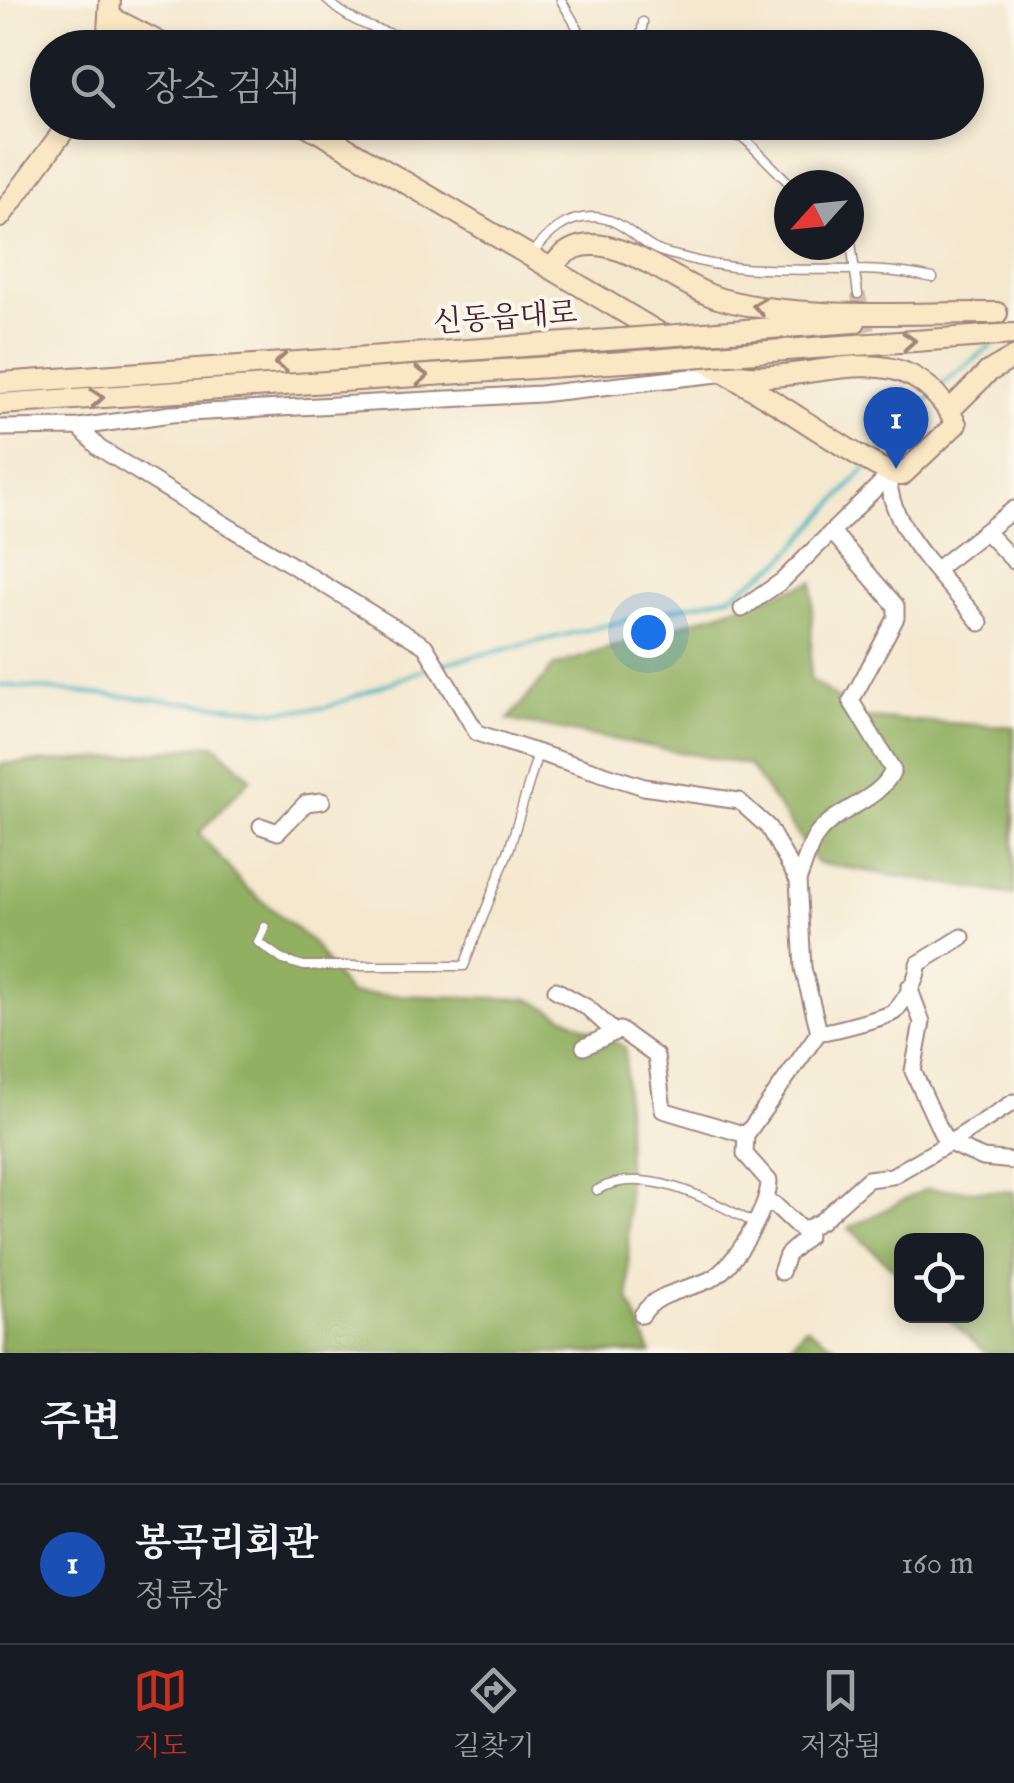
<!DOCTYPE html>
<html lang="ko">
<meta charset="utf-8">
<style>
body{margin:0;font-family:"IM FELL English","Noto Serif KR",serif;background:#20242c;color:#f1f3f6}
.controls{position:absolute;right:30px;bottom:30px;display:grid;overflow:hidden;border-radius:20px;box-shadow:0 5px 15px #0003}
.controls button{width:90px;height:90px;display:grid;place-items:center;padding:0;border:0;border-bottom:2px solid #363941;background:#171b24;color:#f1f3f6;font:50px sans-serif}
.compass{position:absolute;left:774px;top:170px;width:90px;height:90px;border-radius:50%;background:#171b24;box-shadow:0 5px 15px #0003;rotate:243deg}
.you{position:absolute;left:648px;top:632px;width:35px;height:35px;margin:-25px;border:8px solid #fff;border-radius:50%;background:#1a73e8;box-shadow:0 0 0 15px #1a73e833}
.badge{display:grid;place-items:center;width:65px;height:65px;border-radius:50%;background:#c8321e;color:#fff;font-size:32px;font-weight:700}
.pin{position:absolute;translate:-50% -82px;filter:drop-shadow(0 2px 5px #0008)}
.pin::after{content:'';position:absolute;top:52px;width:35px;height:30px;background:inherit;clip-path:polygon(0 0,100% 0,50% 100%)}
.list{margin:0;padding:0;list-style:none}
h2{display:flex;justify-content:space-between;align-items:center;height:130px;margin:0;padding:0 40px;font-size:42px}
h2 small{font-size:32px;font-weight:400;color:#9ea1a6}
.list li{display:grid;grid-template-columns:65px 1fr auto;gap:30px;align-items:center;box-sizing:border-box;height:160px;padding:0 40px;border-top:2px solid #363941}
.list b{display:block;font-size:38px;white-space:nowrap}
.list p{margin:0;font-size:32px;white-space:nowrap;color:#9ea1a6}
.list em{font-size:32px;font-style:normal;color:#9ea1a6}
.icon{flex:none;width:55px;height:55px;fill:none;stroke:currentColor;stroke-width:2;stroke-linecap:round;stroke-linejoin:round}
.map{position:relative;flex:none;width:1014px;height:1353px;overflow:hidden}
.search{position:absolute;background:#171b24;box-shadow:0 5px 15px #0003;left:30px;right:30px;top:30px;height:110px;display:flex;align-items:center;gap:25px;box-sizing:border-box;padding:0 35px;border-radius:55px;color:#9ea1a6;font-size:38px}
.sheet{height:290px;background:#171b24}
nav{display:flex;justify-content:space-around;align-items:center;box-sizing:border-box;height:140px;border-top:2px solid #363941;background:#171b24;font-size:28px;color:#9ea1a6}
nav a{display:grid;justify-items:center;gap:5px}
nav .on{color:#c8321e}
.map>svg:first-child{display:block}
</style>
<div class="map">
<svg width="1014" height="1353" viewBox="0 0 1014 1353">
<rect width="100%" height="100%" fill="#fbf7ec"/>
<filter id="ink" filterUnits="userSpaceOnUse"><feTurbulence type="fractalNoise" baseFrequency=".01" numOctaves="2"/><feDisplacementMap in="SourceGraphic" scale="20" xChannelSelector="R" yChannelSelector="G"/><feConvolveMatrix kernelMatrix="1 2 1 2 8 2 1 2 1" color-interpolation-filters="sRGB"/></filter>
<filter id="wash" filterUnits="userSpaceOnUse"><feTurbulence type="fractalNoise" baseFrequency=".0048" numOctaves="4" result="noise"/><feDisplacementMap in="SourceGraphic" scale="40" xChannelSelector="R" yChannelSelector="G"/><feGaussianBlur stdDeviation="2.25" result="paint"/><feColorMatrix in="noise" values="0 0 0 0 0 0 0 0 0 0 0 0 0 0 0 0 0 1.4 0 .05"/><feComposite in="paint" operator="in"/></filter>
<g filter="url(#wash)">
<rect width="100%" height="100%" fill="#f4e8cf"/>
<path fill="#92b062" stroke="#6e6846" stroke-width="2.5" d="M813,582L810,679L864,718L1014,727V895L817,863L749,765L508,720L554,666Z
M214,744L251,778L199,833L244,886L311,941L349,994L529,999L625,1047L629,1299L651,1353H0V764L114,758Z
M926,1189L1014,1192V1353H986L945,1316H976V1240H902L901,1276L849,1228Z
M806,1327L845,1353H784Z"/>
<g fill="none" stroke-linecap="round" stroke-linejoin="round">
<path stroke="#45b3c0" stroke-width="4" d="M940,386L992,345
M876,456L931,396
M442,664L730,596L781,562L867,467
M0,685L277,711L325,708L433,666"/>
</g>
</g>
<g filter="url(#ink)">
<g fill="none" stroke-linecap="round" stroke-linejoin="round">
<path stroke="#d2c0ae" stroke-width="15" stroke-dasharray="15 8" stroke-linecap="butt" d="M858,294L872,348"/>
<defs>
<path id="lane" d="M327,0C369,40 429,40 484,48
M561,0L589,48
M639,48L643,22
M700,122L746,140L791,185
M849,228L858,294
M531,255C548,234 564,217 593,217C620,218 632,236 653,248C662,253 673,255 682,257C765,282 850,259 933,278
M265,927L258,942L283,960L304,966H464L510,847L537,756
M597,1190C644,1163 712,1201 756,1224"/>
<path id="street" d="M727,373L540,394L171,414L79,427L99,448L425,646L477,733L644,787L739,801L768,827L798,880C804,867 808,848 816,836C835,808 880,802 893,770L851,701L896,618V606L833,533
M0,428L79,427
M889,475C886,528 950,583 980,623
M986,532L1014,561
M938,568L1014,509
M742,609L782,581L889,475
M261,826L278,832L306,803L322,801
M909,987L922,1022L913,1071L943,1136L949,1143L1014,1102
M556,990L588,1008L613,1031
M819,1032C828,1033 889,1016 894,1012C904,1002 919,977 918,964L962,937
M584,1047L620,1030L656,1056L663,1110L746,1135L819,1032L803,968L798,880
M765,1205L774,1204L808,1236L787,1255L781,1272
M806,1229L821,1221L868,1179L892,1176L949,1143L983,1158L1014,1161
M642,1315C656,1292 685,1291 709,1280C734,1269 769,1208 769,1181L745,1154L746,1135"/>
<path id="secondary" d="M110,17L170,48
M107,48L110,0
M301,122C462,214 621,310 779,405C799,417 889,479 902,475L956,424C903,320 810,392 727,373
M0,217L70,122
M551,269C592,206 672,286 721,299C801,321 913,312 997,313
M718,332L855,322
M742,353L1014,334
M0,383L623,339
M0,404L638,361
M950,410L988,372L1014,357"/>
</defs>
<use href="#lane" stroke="#9f847d" stroke-width="11"/>
<use href="#street" stroke="#9f847d" stroke-width="19"/>
<use href="#secondary" stroke="#9f847d" stroke-width="24"/>
<use href="#lane" stroke="#fff" stroke-width="8"/>
<use href="#street" stroke="#fff" stroke-width="15"/>
<use href="#secondary" stroke="#fae7c3" stroke-width="20"/>
<defs>
<path id="secondary-bridge" d="M623,339L718,332
M638,361L742,353"/>
</defs>
<use href="#secondary-bridge" stroke="#9f847d" stroke-width="24" stroke-linecap="butt"/>
<use href="#secondary-bridge" stroke="#fae7c3" stroke-width="20"/>
</g>
<defs><path id="oneway-chevron" d="M-2-3.5L2.5 0L-2 3.5" fill="none" stroke-width="1.6" stroke-linecap="round" stroke-linejoin="round" transform="scale(2.5)"/></defs>
<g stroke="#a28377">
<use href="#oneway-chevron" transform="translate(759 306) rotate(-172)"/>
<use href="#oneway-chevron" transform="translate(909 341) rotate(-4)"/>
<use href="#oneway-chevron" transform="translate(281 363) rotate(176)"/>
<use href="#oneway-chevron" transform="translate(422 376) rotate(-4)"/>
<use href="#oneway-chevron" transform="translate(97 398) rotate(-4)"/>
</g>
</g>
<g text-anchor="middle" stroke-width="8" stroke-linejoin="round" paint-order="stroke">
<g font-size="30" fill="#4a1f2b" stroke="#fbf7ec">
<text transform="translate(505 317) rotate(-4)" y="10">신동읍대로</text>
</g>
</g>
</svg>
<div class="controls">
<button><svg class="icon" aria-label="locate" viewBox="0 0 24 24"><circle cx="12" cy="12" r="6"/><path d="M12 2v4M12 18v4M2 12h4M18 12h4"/></svg></button>
</div>
<svg class="compass" viewBox="-18 -18 36 36"><path d="M0-13l5 13h-10z" fill="#e53935"/><path d="M0 13l5-13h-10z" fill="#9ea1a6"/></svg>
<div class="you"></div>
<div class="pin badge" style="left:896px;top:469px;background:#1a4fb4">1</div>
<div class="search"><svg class="icon" aria-label="search" viewBox="0 0 24 24"><circle cx="10" cy="10" r="6"/><path d="M15 15l6 6"/></svg>장소 검색</div>
</div>
<section class="sheet">
<h2>주변<small></small></h2>
<ul class="list">
<li><span class="badge" style="background:#1a4fb4">1</span><div><b>봉곡리회관</b><p>정류장</p></div><em>160 m</em></li>
</ul>
</section>
<nav>
<a class="on"><svg class="icon" aria-label="map" viewBox="0 0 24 24"><path d="M3 6l6-2 6 2 6-2v14l-6 2-6-2-6 2zM9 4v14M15 6v14"/></svg>지도</a>
<a><svg class="icon" aria-label="directions" viewBox="0 0 24 24"><path d="M12 3l9 9-9 9-9-9zM9 14v-3h6M13 9l2 2-2 2"/></svg>길찾기</a>
<a><svg class="icon" aria-label="saved" viewBox="0 0 24 24"><path d="M7 4h10v16l-5-4-5 4z"/></svg>저장됨</a>
</nav>
